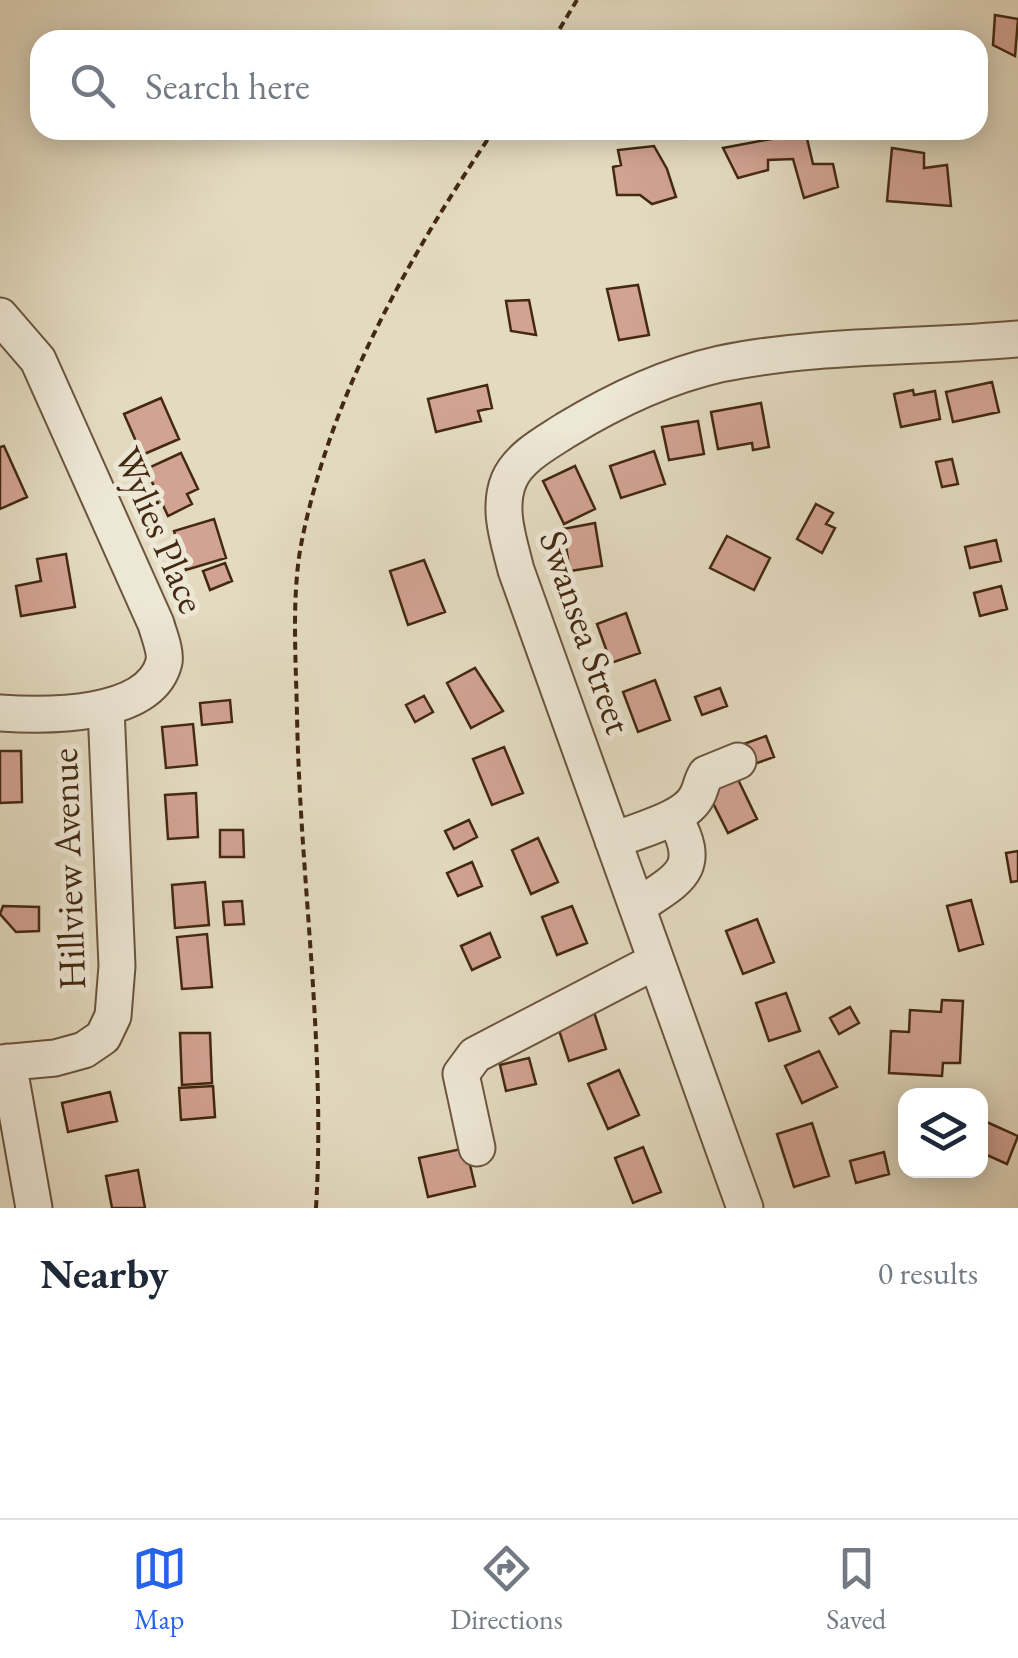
<!DOCTYPE html>
<style>
body{margin:0;font-family:"EB Garamond",serif;background:#f6f6f7;color:#1f2937}
.controls{position:absolute;right:30px;bottom:30px;display:grid;overflow:hidden;border-radius:20px;box-shadow:0 5px 25px #0003}
.controls button{width:90px;height:90px;display:grid;place-items:center;padding:0;border:0;border-bottom:2px solid #e0e1e3;background:#fff;color:#1f2937;font:50px sans-serif}
.list{margin:0;padding:0;list-style:none}
h2{display:flex;justify-content:space-between;align-items:center;height:130px;margin:0;padding:0 40px;font-size:42px}
h2 small{font-size:32px;font-weight:400;color:#747a83}
.icon{flex:none;width:55px;height:55px;fill:none;stroke:currentColor;stroke-width:2;stroke-linecap:round;stroke-linejoin:round}
.map{position:relative;flex:none;width:1018px;height:1208px;overflow:hidden}
.search{position:absolute;background:#fff;box-shadow:0 5px 25px #0003;left:30px;right:30px;top:30px;height:110px;display:flex;align-items:center;gap:25px;box-sizing:border-box;padding:0 35px;border-radius:30px;color:#747a83;font-size:38px}
.sheet{height:310px;background:#fff}
nav{display:flex;justify-content:space-around;align-items:center;box-sizing:border-box;height:140px;border-top:2px solid #e0e1e3;background:#fff;font-size:28px;color:#747a83}
nav a{display:grid;justify-items:center;gap:5px}
nav .on{color:#2563eb}
.map>svg:first-child{display:block}
</style>
<div class="map">
<svg width="1018" height="1208" viewBox="0 0 1018 1208">
<rect width="100%" height="100%" fill="#e3dac0"/>
<filter id="stains"><feTurbulence type="fractalNoise" baseFrequency=".002" numOctaves="4"/><feColorMatrix values="0 0 0 0 .2 0 0 0 0 .09 0 0 0 0 .02 0 0 0 .5 -.17"/></filter>
<radialGradient id="worn" r=".72"><stop offset=".6" stop-color="#630" stop-opacity="0"/><stop offset="1" stop-color="#630" stop-opacity=".3"/></radialGradient>
<path fill="#d2a292" stroke="#432911" stroke-width="2.5" d="M995,15L1018,19L1015,56L993,45Z
M768,130H805L813,164H833L838,187L804,198L793,159L768,160V170L738,178L723,148L771,139Z
M654,146L667,169L676,197L652,204L640,195H617L613,167L621,165L618,150Z
M892,148L924,153V168L947,165L951,206L887,201Z
M638,285L649,335L619,340L607,289Z
M529,300L536,335L511,331L506,301Z
M992,382L999,412L953,422L946,392Z
M487,385L492,408L478,411L481,421L436,432L428,399Z
M913,390L914,395L935,391L940,419L901,427L894,394Z
M161,398L179,439L142,455L124,414Z
M761,403L769,447L753,450L752,443L718,449L711,412Z
M698,421L704,454L669,460L662,427Z
M4,446L27,497L0,509V447Z
M654,451L665,484L621,498L610,466Z
M181,453L198,489L187,494L192,504L168,516L146,469Z
M952,459L958,484L942,487L936,462Z
M575,466L595,509L564,524L543,481Z
M816,504L833,513L826,524L835,528L822,553L797,539Z
M214,519L226,558L186,570L174,531Z
M595,523L602,566L570,571L563,529Z
M727,536L770,558L754,590L710,568Z
M996,540L1001,561L970,568L965,547Z
M66,554L75,607L21,616L16,586L41,581L37,559Z
M424,560L445,612L408,625L390,571Z
M225,563L232,581L210,590L203,571Z
M1001,586L1007,609L980,616L974,593Z
M626,613L640,653L611,663L597,624Z
M475,668L503,711L471,728L447,683Z
M655,680L670,720L638,732L623,692Z
M720,688L727,706L702,715L695,697Z
M424,696L433,712L415,722L406,705Z
M230,700L232,722L202,725L200,703Z
M193,724L197,765L166,768L162,727Z
M766,736L774,757L746,767L738,746Z
M504,747L523,793L492,805L473,759Z
M0,751H21L22,802L0,803Z
M733,769L757,819L728,833L703,783Z
M196,793L198,837L168,839L165,795Z
M469,820L477,837L454,849L445,831Z
M220,830H243L244,857H220Z
M538,838L558,882L531,894L512,850Z
M1018,851V881L1011,882L1006,853Z
M472,862L482,886L458,896L447,873Z
M205,882L209,925L175,928L172,885Z
M971,900L983,944L959,951L947,906Z
M242,901L244,924L225,925L223,902Z
M3,906L39,907V931L16,932L0,914Z
M572,906L587,943L557,955L542,917Z
M757,919L774,962L743,974L726,931Z
M490,933L500,957L472,970L461,946Z
M207,934L212,987L182,989L177,937Z
M786,993L800,1031L769,1041L756,1003Z
M942,1000L963,1001L960,1063H943L942,1076L889,1073L891,1031L909,1032L910,1010L941,1012Z
M592,1006L606,1049L569,1061L555,1018Z
M850,1007L859,1023L839,1034L830,1018Z
M180,1033H210L212,1083L182,1085Z
M819,1051L837,1087L802,1103L785,1066Z
M529,1058L536,1084L506,1091L500,1065Z
M619,1070L639,1115L608,1129L588,1084Z
M213,1086L215,1117L181,1120L179,1088Z
M110,1092L117,1121L68,1132L62,1103Z
M980,1119L1018,1136L1007,1164L980,1152Z
M812,1123L829,1176L794,1187L777,1134Z
M643,1147L661,1192L633,1203L615,1158Z
M466,1148L475,1186L428,1197L419,1158Z
M884,1152L889,1174L856,1183L850,1161Z
M138,1170L145,1208H112L106,1176Z"/>
<g fill="none" stroke-linecap="round" stroke-linejoin="round">
<defs>
<path id="minor" d="M0,316L38,360L156,624C159,635 166,651 164,662C150,718 45,716 0,713
M613,841C637,830 685,820 697,796C701,789 701,782 706,774L738,761
M637,907C677,879 704,871 675,819
M8,1062L34,1208
M0,1063L55,1058L84,1050L103,1037L113,1016L117,966L106,708
M477,1148L461,1074L475,1055L656,961
M745,1208L516,570C509,541 497,509 509,480C519,457 546,443 566,430C612,402 667,376 720,364C817,344 920,348 1018,339"/>
</defs>
<use href="#minor" stroke="#6b553d" stroke-width="39"/>
<path stroke="#432911" stroke-width="4" stroke-dasharray="8 5" stroke-linecap="butt" d="M553,40L577,0
M316,1208C326,1044 300,879 297,715C296,661 291,593 302,540C332,391 410,255 494,130"/>
<use href="#minor" stroke="#ede7d6" stroke-width="35"/>
</g>
<g text-anchor="middle" stroke-width="10" stroke-linejoin="round" paint-order="stroke">
<g font-size="38" fill="#432911" stroke="#ede7d6">
<text transform="translate(160 530) rotate(67)" y="13">Wylies Place</text>
<text transform="translate(586 632) rotate(71)" y="13">Swansea Street</text>
<text transform="translate(68 869) rotate(-92)" y="13">Hillview Avenue</text>
</g>
</g>
<rect width="100%" height="100%" filter="url(#stains)"/>
<rect width="100%" height="100%" fill="url(#worn)"/>
</svg>
<div class="controls">
<button><svg class="icon" aria-label="layers" viewBox="0 0 24 24"><path d="M12 4l9 5-9 5-9-5zM3 14l9 5 9-5"/></svg></button>
</div>
<div class="search"><svg class="icon" aria-label="search" viewBox="0 0 24 24"><circle cx="10" cy="10" r="6"/><path d="M15 15l6 6"/></svg>Search here</div>
</div>
<section class="sheet">
<h2>Nearby<small>0 results</small></h2>
<ul class="list">
</ul>
</section>
<nav>
<a class="on"><svg class="icon" aria-label="map" viewBox="0 0 24 24"><path d="M3 6l6-2 6 2 6-2v14l-6 2-6-2-6 2zM9 4v14M15 6v14"/></svg>Map</a>
<a><svg class="icon" aria-label="directions" viewBox="0 0 24 24"><path d="M12 3l9 9-9 9-9-9zM9 14v-3h6M13 9l2 2-2 2"/></svg>Directions</a>
<a><svg class="icon" aria-label="saved" viewBox="0 0 24 24"><path d="M7 4h10v16l-5-4-5 4z"/></svg>Saved</a>
</nav>
